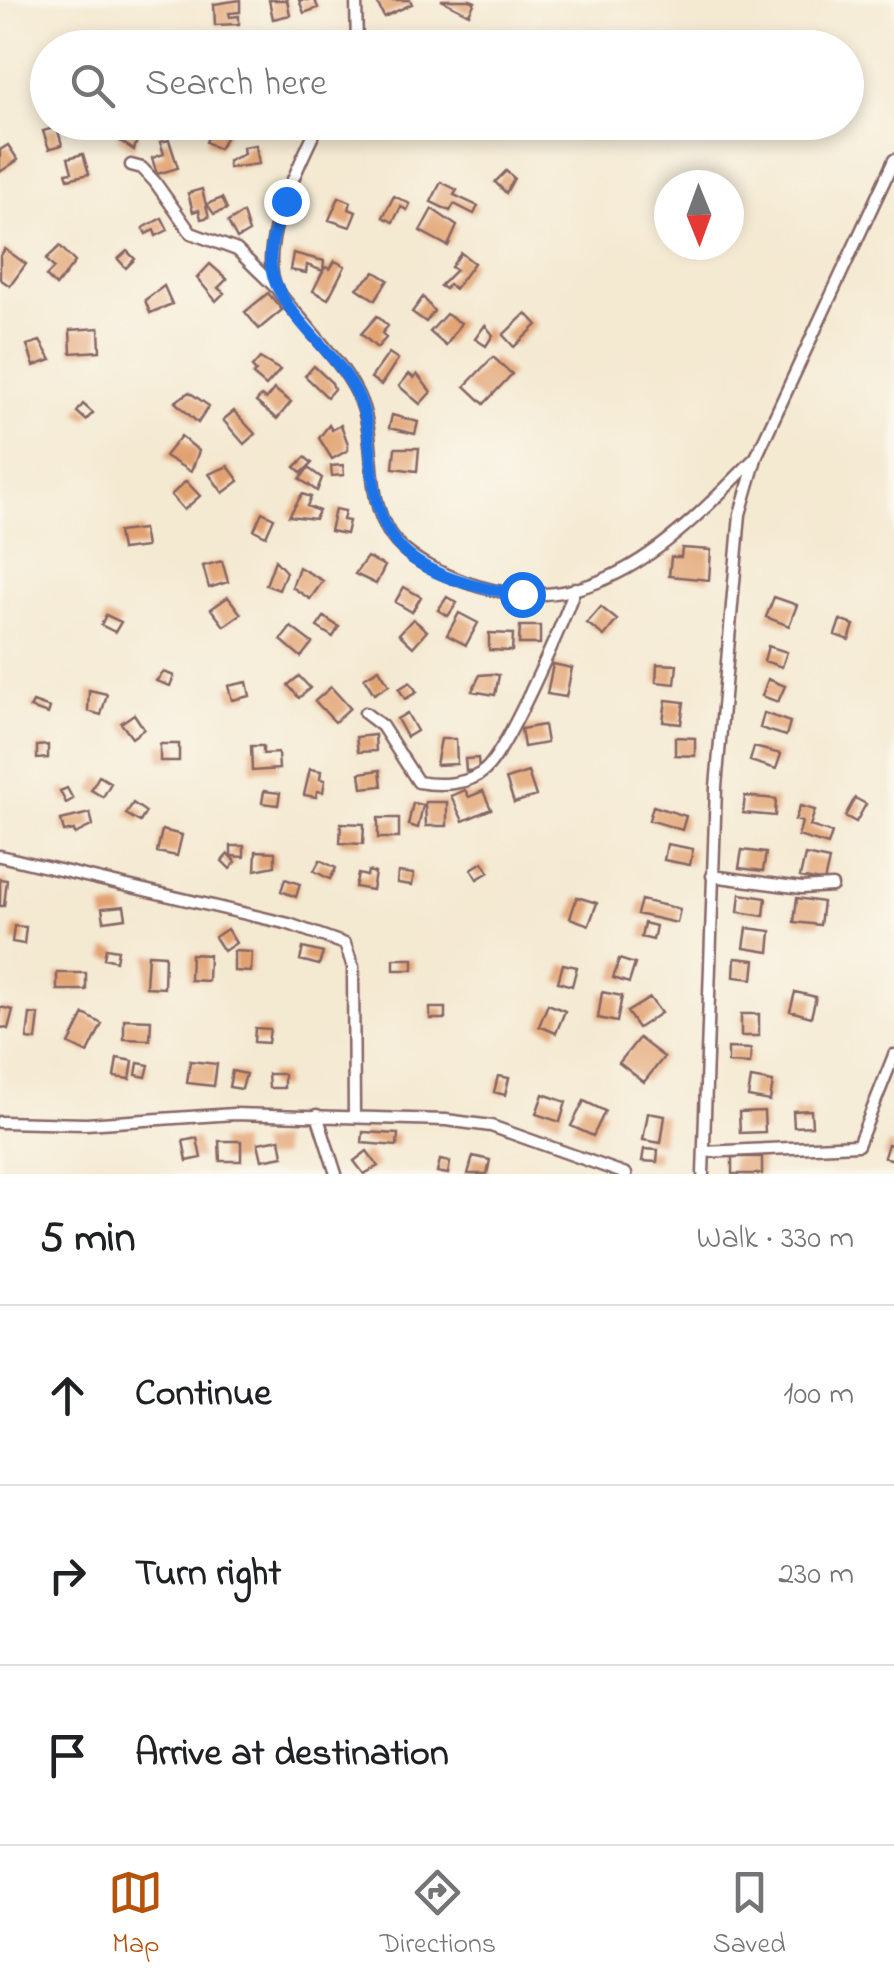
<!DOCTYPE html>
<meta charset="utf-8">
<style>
body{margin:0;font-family:"Indie Flower",sans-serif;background:#f2f2f2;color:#202124}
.compass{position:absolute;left:654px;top:170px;width:90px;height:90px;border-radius:50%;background:#fff;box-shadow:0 5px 15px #0003;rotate:179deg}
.stop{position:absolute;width:30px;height:30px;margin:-22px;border:8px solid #1a73e8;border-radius:50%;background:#fff}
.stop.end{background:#1a73e8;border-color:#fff;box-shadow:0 2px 10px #0008}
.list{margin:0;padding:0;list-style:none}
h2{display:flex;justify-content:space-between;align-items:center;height:130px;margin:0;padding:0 40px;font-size:42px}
h2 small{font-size:32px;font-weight:400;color:#757577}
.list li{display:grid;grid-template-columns:65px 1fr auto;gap:30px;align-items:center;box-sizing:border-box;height:180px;padding:0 40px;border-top:2px solid #e0e0e0}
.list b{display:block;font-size:38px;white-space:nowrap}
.list em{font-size:32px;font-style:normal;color:#757577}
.icon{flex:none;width:55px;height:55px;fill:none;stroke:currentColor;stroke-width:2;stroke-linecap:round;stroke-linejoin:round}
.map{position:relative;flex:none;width:894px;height:1174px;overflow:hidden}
.search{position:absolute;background:#fff;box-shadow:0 5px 15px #0003;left:30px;right:30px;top:30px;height:110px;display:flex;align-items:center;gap:25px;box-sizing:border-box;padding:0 35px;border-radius:55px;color:#757577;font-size:38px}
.sheet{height:670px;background:#fff}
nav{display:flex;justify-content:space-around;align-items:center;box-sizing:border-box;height:140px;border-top:2px solid #e0e0e0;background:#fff;font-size:28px;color:#757577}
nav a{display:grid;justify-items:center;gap:5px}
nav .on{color:#b45309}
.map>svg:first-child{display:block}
</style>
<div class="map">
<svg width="894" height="1174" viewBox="0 0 894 1174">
<rect width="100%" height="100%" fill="#fbf7ec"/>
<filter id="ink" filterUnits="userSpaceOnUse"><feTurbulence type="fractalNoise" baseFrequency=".01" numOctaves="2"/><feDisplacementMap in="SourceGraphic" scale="20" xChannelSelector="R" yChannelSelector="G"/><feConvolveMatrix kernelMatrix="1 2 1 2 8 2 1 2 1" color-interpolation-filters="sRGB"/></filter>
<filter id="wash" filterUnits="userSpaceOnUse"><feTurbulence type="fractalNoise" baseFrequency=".0048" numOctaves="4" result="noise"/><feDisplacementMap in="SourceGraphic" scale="40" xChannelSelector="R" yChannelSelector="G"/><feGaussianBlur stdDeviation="2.25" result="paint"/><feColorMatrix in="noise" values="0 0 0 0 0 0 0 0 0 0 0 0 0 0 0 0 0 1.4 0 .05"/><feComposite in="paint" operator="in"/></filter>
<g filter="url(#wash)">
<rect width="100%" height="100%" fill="#f4e9d1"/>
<g id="blocks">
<path fill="#e2a170" d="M240,0V12L229,13L230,17L239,16V24L215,25L214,4Z
M269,0H287L290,15L273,19Z
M299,0H315L318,8L304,13Z
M376,0H410L412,4L384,17Z
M441,0H470L475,2L469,14Z
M311,36L314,48H291L289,41Z
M214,122H222L230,130L219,149L206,142Z
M57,127L62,145L49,149L43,131Z
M120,128L139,134L134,150L117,139Z
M169,140L178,168L157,174L152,158L164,154L160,142Z
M8,145L18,160L0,172V150Z
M256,145L259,164L229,168L228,161L244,154L243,147Z
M83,154L89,174L68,179L66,173L72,172L68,158Z
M506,171L514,178L506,193L495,182Z
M441,182L457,190L454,195L478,206L474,214L454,204L450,211L431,202Z
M202,189L209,217L201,219L199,210L193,212L188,193Z
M394,196L410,204L407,210L401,207L393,222L383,217Z
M339,197L351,202L349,209L356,212L350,227L329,220Z
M222,198L227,209L214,214L207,204Z
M432,209L457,226L448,246L420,231Z
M243,213L249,232L237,239L228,222Z
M162,218L168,230L156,236L154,230L146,234L143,228Z
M60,246L75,262L56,286L46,276L54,268L46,259Z
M5,249L26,264L10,286L0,279V256Z
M127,251L135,259L126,268L118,259Z
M293,253L324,261L323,271L307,265L306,273L290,270Z
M461,253L474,263L455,289L449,284L445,289L440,286L456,270L451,267Z
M335,261L345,266L328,299L313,291L325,267L330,269Z
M210,264L227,279L218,288L224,293L216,301L197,278Z
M375,272L388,280L375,300L357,288Z
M164,286L172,304L150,313L145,300Z
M268,293L282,310L259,329L245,312Z
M423,297L434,311L426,322L412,312Z
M526,313L537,325L514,347L503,335Z
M446,314L461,323L446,346L430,332Z
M377,316L388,326L382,333L386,338L377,348L361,334Z
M485,325L493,335L486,346L475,339Z
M99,328L100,351L71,353L70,330Z
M40,341L51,360L34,366L27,345Z
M389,353L398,359L381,385L371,378Z
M493,357L512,374L484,404L465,386Z
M260,358L280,370L266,386L253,375L256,371L252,367Z
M314,366L332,383L334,389L327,397L305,376Z
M409,374L414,378L417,374L431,392L420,404L399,386Z
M274,389L291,402L277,419L256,402L261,396L266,399Z
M189,392L209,406L198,423L175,402Z
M83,404L93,413L86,420L77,412Z
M234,411L255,434L244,444L223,420Z
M392,415L418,422L415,434L389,428Z
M329,425L332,430L341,425L348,444V450L332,459L319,438Z
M181,436L199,451L191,472L165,456Z
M395,448H419L417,471L393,468Z
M305,457L312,463L302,473L295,467Z
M343,465L344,475L332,476L331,466Z
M228,466L239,481L223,493L209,474Z
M308,468L322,478L317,491L300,479Z
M186,481L200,496L184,510L171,495Z
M302,494L311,497L307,506L319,511L315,519L289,516Z
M335,509L345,511L343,520L349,521L346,534L330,531Z
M262,512L274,518L266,536L254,530Z
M143,529L146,547L121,550L118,532Z
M682,548L711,550L709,580L669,576L671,557H681Z
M367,557L385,566L376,584L355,574Z
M275,560L286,572L279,590L266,585Z
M222,561L228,582L209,588L203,566Z
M299,567L323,581L310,599L292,587Z
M404,587L421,597L412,612L395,602Z
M228,597L241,614L224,626L211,609Z
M447,597L457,603L448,616L438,610Z
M774,597L797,605L789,626L766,617Z
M601,607L617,620L604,636L587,623Z
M459,613L478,623L466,645L447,635Z
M106,615L121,622L115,632L101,625Z
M324,617L339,627L333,637L317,627Z
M413,619L427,631L413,647L399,634Z
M840,620L854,625L849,640L835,635Z
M520,626H540V644H519Z
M291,627L312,643L301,657L281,640Z
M489,633L513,634L512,651L489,650Z
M768,646L787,652L782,667L764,661Z
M553,664L572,668L566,697L547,694Z
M657,664L677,665L675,684L656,682Z
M379,669L389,685L374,694L364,678Z
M164,672L174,676L170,686L156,681Z
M492,674L499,675L495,695L472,691L480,675Z
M299,676L310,688L299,698L288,685Z
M768,679L785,686L778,702L762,696Z
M247,682L250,696L232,700L228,686Z
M410,682L417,692L405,699L399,689Z
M331,687L350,708L335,722L315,701Z
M89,690L107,694L101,715L88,711Z
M666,700L684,702L681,724L663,722Z
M33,702L50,708L48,714L30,708Z
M407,713L417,731L407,737L397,719Z
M764,713L790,722L786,736L760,728Z
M134,714L144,729L132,738L121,723Z
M544,725L547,743L524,747L521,729Z
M375,735L376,751L358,752L356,737Z
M675,737L695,738V756L675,755Z
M441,739H456L457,764L436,765Z
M160,744H179V761H160Z
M48,745V758L37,759V746Z
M251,746H263V754L278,753L279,769L252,771Z
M754,747L781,754L776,769L750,761Z
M478,758L479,770L466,771L465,759Z
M310,769L321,771L320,779L325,780L323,792L317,791L316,797L304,795Z
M380,770L382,786L362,788L360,773Z
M528,772L536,796L514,803L506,779Z
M99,776L111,783L103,797L91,790Z
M67,788L73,799L66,803L60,791Z
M465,790L469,797L483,791L491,809L463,821L451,796Z
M264,791L280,793L278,805L262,803Z
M745,796L776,799L775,816L743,813Z
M855,798L866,804L856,822L845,816Z
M425,802H447V826H426Z
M133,803L146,812L140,822L126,814Z
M413,803L423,805L418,828L408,825Z
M653,806L686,816L682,830L649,820Z
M800,806L815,810L810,826L832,833L828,845L798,836L802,822L795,820Z
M90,813L93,825L75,834L74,830L64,832L61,820Z
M378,818H399V838H378Z
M341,823L364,824L363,844L340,843Z
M162,830L182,835L177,856L157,852Z
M667,844L693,849L690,865L664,860Z
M231,846H244V857L231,856Z
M742,850L766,853L763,871L739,868Z
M256,851L275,852V866L255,870Z
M228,854L236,862L230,869L222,861Z
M805,855L829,860L824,882L800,877Z
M320,860L336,868L330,879L314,871Z
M483,862L489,872L477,879L471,869Z
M368,871L375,873L372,890L355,887L358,874L367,876Z
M398,872L414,874L412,885L397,883Z
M0,879L7,880L4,906H0Z
M285,879L300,884L296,897L281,891Z
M740,894L766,898L764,916L738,912Z
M577,897L597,903L589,925L570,918Z
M797,898L823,902L820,925L794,922Z
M641,900L680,909L677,923L637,914Z
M124,906L126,918L104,921L102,908Z
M644,923L656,926L653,940L641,937Z
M14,926L26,927L24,944L12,942Z
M747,928L771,931L769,952L744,948Z
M227,929L236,943L224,951L215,937Z
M106,948L118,950L116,961L104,958Z
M303,948L323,953L319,965L300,960Z
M234,951L252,952L251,972L234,971Z
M148,954L165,955L164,988L146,987Z
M191,954L209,955L208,981L190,980Z
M735,958L755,960L753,979L734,977Z
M394,959H413V970H394Z
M619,959L635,964L629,983L613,978Z
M563,964L577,967L572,986L558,982Z
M57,973H86V990H57Z
M602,992L622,996L617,1022L598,1018Z
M795,992L816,997L811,1017L790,1011Z
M650,998L661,1013L638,1028L627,1012Z
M548,1004L565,1011L556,1033L539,1026Z
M0,1007L13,1010L8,1029L0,1027Z
M430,1008H445V1019H430Z
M30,1014L39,1015L36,1040L27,1039Z
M84,1014L102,1024L88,1053L69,1044Z
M741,1014H759V1036H741Z
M124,1019L151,1020L150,1040L124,1039Z
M255,1028L270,1029L268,1043L254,1042Z
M639,1038L664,1057L644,1082L619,1063Z
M728,1048L751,1049L750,1064L728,1063Z
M117,1058L133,1061L130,1079L114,1077Z
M190,1061L217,1064L214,1086L187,1083Z
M138,1063L149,1065L146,1077L136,1075Z
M232,1071L246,1074L242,1089L229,1087Z
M268,1074H284V1088H269Z
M498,1076L509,1078L505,1095L494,1092Z
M751,1078L773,1082L770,1101L748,1097Z
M543,1094L566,1102L560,1122L536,1114Z
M584,1101L605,1111L593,1136L571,1126Z
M811,1110L812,1126L794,1127L793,1111Z
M764,1111L765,1132L740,1133L739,1112Z
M648,1113L665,1116L661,1143L643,1140Z
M363,1132L398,1134L397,1146L362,1143Z
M197,1138L201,1158L187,1161L183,1141Z
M280,1139L283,1156L262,1160L258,1143Z
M219,1141H241V1161H220Z
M888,1144L894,1146V1160L884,1157Z
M644,1149L658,1150L657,1162L642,1161Z
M367,1151L378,1166L364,1174L354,1161Z
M473,1156L490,1160L487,1174H468Z
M732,1157H762V1174H732Z
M440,1160L450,1162L448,1174L437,1172Z"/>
</g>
</g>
<g filter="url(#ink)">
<use href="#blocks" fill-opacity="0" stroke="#866665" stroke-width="2.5"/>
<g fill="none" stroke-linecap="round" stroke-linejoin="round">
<defs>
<path id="minor" d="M356,0L357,48
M319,122C301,164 256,242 276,287C283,301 299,315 309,328C328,351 350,374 361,402C378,445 364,493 390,534C406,558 438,572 465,582C592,628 676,539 757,456
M131,165L142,168L155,182L191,233L237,250L276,288
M365,713L382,726L418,782C439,786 469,785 485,770C507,751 564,621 575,588
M0,856L289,924L345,944L353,967L354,1116
M712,876L802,888L832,886
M317,1115L336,1174
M0,1122L86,1124L234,1114L446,1120L491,1126L626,1174
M704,1152L858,1145L894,1055
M703,1174L716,787L740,514L757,455L894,160"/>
</defs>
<use href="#minor" stroke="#866665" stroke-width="15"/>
<use href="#minor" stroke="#fff" stroke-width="10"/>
</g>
</g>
<g fill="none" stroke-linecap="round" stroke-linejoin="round" filter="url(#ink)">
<path stroke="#1a73e8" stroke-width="12" d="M286,201C278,222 268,245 271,267C277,311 336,351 356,392C381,440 360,499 397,544C425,577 482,590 522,594"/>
</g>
</svg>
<svg class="compass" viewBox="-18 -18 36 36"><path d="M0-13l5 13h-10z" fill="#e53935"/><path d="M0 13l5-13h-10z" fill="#757577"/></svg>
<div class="stop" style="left:522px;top:594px"></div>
<div class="stop end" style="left:286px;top:201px"></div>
<div class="search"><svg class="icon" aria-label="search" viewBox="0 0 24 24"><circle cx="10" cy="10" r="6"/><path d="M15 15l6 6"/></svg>Search here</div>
</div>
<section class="sheet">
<h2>5 min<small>Walk · 330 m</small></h2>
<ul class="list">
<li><svg class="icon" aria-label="ahead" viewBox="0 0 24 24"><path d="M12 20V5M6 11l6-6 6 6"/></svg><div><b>Continue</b></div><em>100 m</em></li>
<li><svg class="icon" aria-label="right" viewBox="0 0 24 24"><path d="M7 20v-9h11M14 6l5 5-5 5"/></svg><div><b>Turn right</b></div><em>230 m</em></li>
<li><svg class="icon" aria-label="arrive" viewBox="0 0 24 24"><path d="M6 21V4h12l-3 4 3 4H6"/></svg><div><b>Arrive at destination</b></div></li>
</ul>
</section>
<nav>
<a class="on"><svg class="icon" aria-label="map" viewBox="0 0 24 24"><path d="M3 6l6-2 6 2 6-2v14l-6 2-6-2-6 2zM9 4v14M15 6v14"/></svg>Map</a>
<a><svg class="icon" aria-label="directions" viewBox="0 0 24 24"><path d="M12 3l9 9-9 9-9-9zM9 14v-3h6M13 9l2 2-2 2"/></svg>Directions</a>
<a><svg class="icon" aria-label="saved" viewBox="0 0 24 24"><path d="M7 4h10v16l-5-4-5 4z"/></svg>Saved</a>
</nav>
